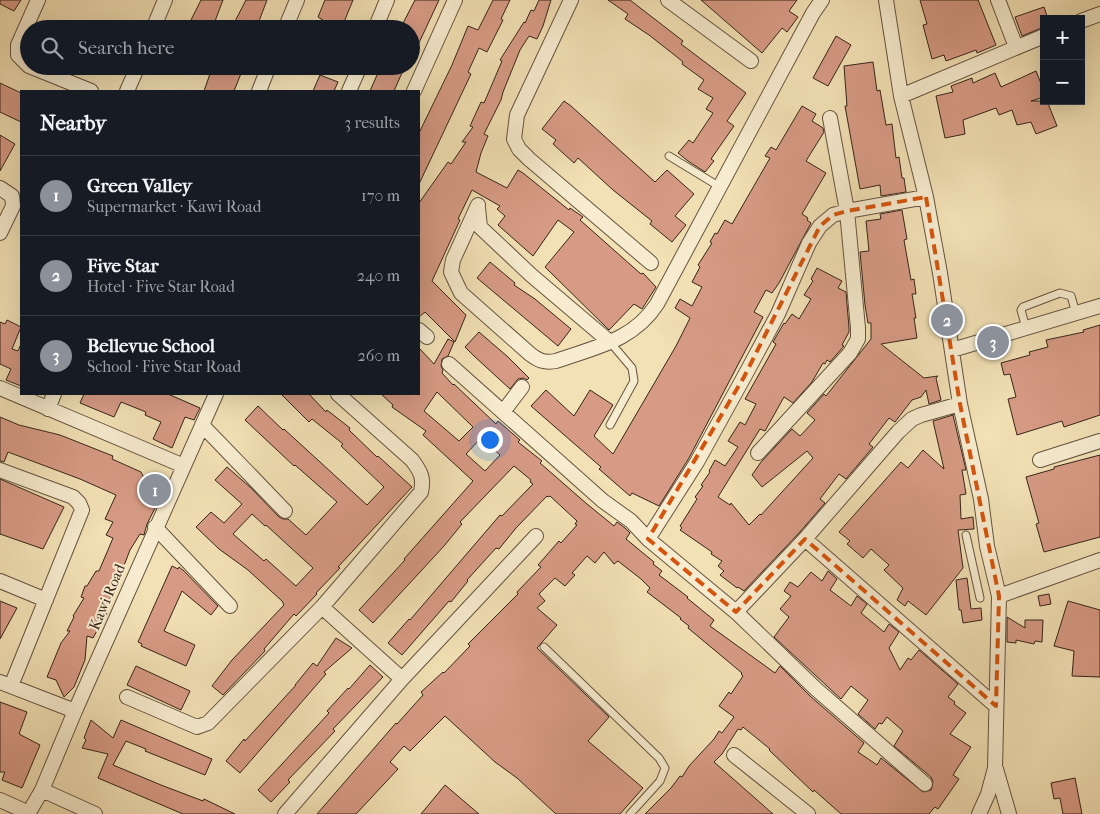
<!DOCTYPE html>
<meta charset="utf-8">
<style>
body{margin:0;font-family:"IM FELL French Canon",serif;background:#20242c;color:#f1f3f6}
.controls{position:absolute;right:15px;top:15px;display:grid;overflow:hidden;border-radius:0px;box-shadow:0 5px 20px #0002}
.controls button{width:45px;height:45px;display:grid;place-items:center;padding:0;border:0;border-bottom:1px solid #363941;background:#171b24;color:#f1f3f6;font:25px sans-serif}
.you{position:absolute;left:489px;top:439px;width:18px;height:18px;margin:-12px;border:4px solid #fff;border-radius:50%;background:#1a73e8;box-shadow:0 0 0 8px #1a73e833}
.badge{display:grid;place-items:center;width:32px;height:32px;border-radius:50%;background:#8c9099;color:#fff;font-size:16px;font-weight:700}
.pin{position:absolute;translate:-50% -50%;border:2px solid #fff;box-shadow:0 1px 5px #0006}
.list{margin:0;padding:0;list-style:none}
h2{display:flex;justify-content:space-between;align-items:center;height:65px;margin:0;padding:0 20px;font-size:21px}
h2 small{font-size:16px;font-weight:400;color:#9ea1a6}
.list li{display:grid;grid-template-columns:32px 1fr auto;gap:15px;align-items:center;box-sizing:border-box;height:80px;padding:0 20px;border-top:1px solid #363941}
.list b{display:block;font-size:19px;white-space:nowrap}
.list p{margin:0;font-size:16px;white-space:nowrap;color:#9ea1a6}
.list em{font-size:16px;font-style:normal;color:#9ea1a6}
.icon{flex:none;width:28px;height:28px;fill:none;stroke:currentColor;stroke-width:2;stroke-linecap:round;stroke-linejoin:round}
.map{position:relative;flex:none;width:1100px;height:814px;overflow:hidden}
.search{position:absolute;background:#171b24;box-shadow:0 5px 20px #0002;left:20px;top:20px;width:400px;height:55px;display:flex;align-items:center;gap:12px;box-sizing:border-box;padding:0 18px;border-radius:28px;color:#9ea1a6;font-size:19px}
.panel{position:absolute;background:#171b24;box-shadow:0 5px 20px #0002;left:20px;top:90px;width:400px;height:305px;border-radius:0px}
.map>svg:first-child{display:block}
</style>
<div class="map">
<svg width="1100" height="814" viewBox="0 0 1100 814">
<rect width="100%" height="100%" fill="#f2e1b5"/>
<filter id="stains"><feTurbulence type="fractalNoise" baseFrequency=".004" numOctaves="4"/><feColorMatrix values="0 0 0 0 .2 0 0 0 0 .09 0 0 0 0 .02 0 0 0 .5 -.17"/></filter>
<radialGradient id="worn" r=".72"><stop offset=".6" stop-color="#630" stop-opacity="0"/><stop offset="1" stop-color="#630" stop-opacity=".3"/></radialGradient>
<path fill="#d79b85" stroke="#362419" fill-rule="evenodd" d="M0,0H21L14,11L0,4Z
M201,0H223L212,29L190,22Z
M246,0H267L256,29H231Z
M325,0H353L342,27L329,24L318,17Z
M415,0H439L411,60V29H400Z
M493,0H510L501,19L503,20L487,52L479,48L468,72L471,74L419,184V133L452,65L468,26L478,30Z
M539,0H551L543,26L537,39L529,36L520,50L503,92L501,100L484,134L488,136L481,153L476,172L507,188L518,170L523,173L569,210L570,208L583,217L580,220L641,274L643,273L656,287L642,309L634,304L609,330L545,267L574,232L558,220L533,256L498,225L505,216L497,209L500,206L472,190L458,219L460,220L432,281L466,315L455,342L425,312L419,317V203L448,162L451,164L466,142H462L473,127L470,126L481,102L484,103L502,61L500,60L524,22L525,23L531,10L534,11Z
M608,0H630L683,41L681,44L746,93L727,121L734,126L711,159L714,161L705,172L688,161L678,153L689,140L693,143L713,113L706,109L713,98L698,89L704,80L682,64L683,62L677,57L649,35L625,19L628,14Z
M701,0H797L789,11L798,17L787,32L782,28L762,53Z
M920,0H978L996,45L977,53L976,50L946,61L944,55L932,59L923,25L927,24Z
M1044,7L1048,19H1044V27L1022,36L1015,17Z
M836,36L851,45L828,86L813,78Z
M873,62L877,91L880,90L886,125L892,124L896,158L899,157L902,178H904L906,192L881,196L880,185L860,189L845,106H847L844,66Z
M216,66H244L234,91H204L211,71L213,72Z
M381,66H405L394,91H370Z
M1036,71L1044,91V97L1031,101H1047L1057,126L1036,134L1031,122L1017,125L1012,110L999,115L996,108L963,120L965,134L945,138L936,96L953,92L951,86L972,78L973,83L995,73L1001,87Z
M320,75L338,82L334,91H313Z
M0,83L21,93V122L0,112Z
M564,101L571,106L655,182L667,170L694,194L675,216L686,225L672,242L650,224L652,221L613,190L578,158L574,163L553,144L556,140L542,129Z
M802,106L816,114L812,121L823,128L824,132L806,161L826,173L802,214L808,218L807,220L811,223L779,283L772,293L766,290L754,312L763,317L689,458L659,506L632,493L630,496L599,469L601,467L531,406L546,390L574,416L590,390L613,405L594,436L613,454L676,346L690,318L675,308L680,299L692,306L702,287L692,282L700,267L698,265L712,243L710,242L715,233L717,234L725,220L732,224L770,158L765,156L771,147L776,150Z
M0,135L15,144L0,171Z
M902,210L907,239L904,240L911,280L914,279L916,294H912L916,318H914L917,338L881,344L924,378L938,376L936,378L941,400L929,404L926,390L921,397L912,400L895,422L889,418L869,444L873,447L846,479L839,474L820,499L825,503L799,533L744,591L738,587L737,588L720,575L724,571L718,566L722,561L711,554L712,552L680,530L682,528L680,526L697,499L695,497L703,486L701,485L710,472L709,471L715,460L725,466L738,447L728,441L740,422L745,425L756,404L745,399L776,344L773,342L784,323L785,324L792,314L799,319L811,299L804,295L813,281L811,279L817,268L842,281L838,288L846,292L849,328V332L842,345L844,346L830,362L827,360L825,364L823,363L812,382L793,403L784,397L765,431L760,429L718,497L730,505L731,503L749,525L760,514L761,515L813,458L807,451L762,487L752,475L761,462L792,429L800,436L815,420L807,413L824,394L826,396L871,339V323H868L865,305L860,252L869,251L866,221L881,219L880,214Z
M490,262L515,283L514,285L535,299L571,329L558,346L477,278Z
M7,320L21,327L12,349L18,351L21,344V386L6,380L11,369L0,364V322L5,324Z
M1100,325V415L1064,427L1062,421L1017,435L1008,399L1016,397L1010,374L1004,375L1001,363L1030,355L1029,352L1048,347L1046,340L1084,332L1083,330Z
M479,332L508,357L529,378L527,380L523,378L518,379L510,389L474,356L465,347Z
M448,339L454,342L448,356L442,359L441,366L443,370L442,373L453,385L454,384L496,424L498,421L520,440L518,442L542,461L540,463L587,504L614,526L617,522L625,528L630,533L626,539L654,562L653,564L662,571L659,575L688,597L687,598L714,620L710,626L775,673L780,666L810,696L864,743L858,752L877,765L881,758L923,792L931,790L933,782L931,777L894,746L903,731L887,717L882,724L879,723L875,729L858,714L868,700L851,686L841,699L774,637L789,617L780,609L791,596L784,591L790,582L798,587L811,572L822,581L828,571L837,579L830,590L851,606L857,596L867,604L861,613L884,632L889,624L899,632L889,648L900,670L908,658L911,660L919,650L958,684L948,697L955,702L954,704L966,713L950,734L971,747L953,775L959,779L938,809L935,807L933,809L929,814H841L814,790L813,792L769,750L770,749L743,727L741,730L738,729L722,754L714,762L773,814H645L671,788L680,776L682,777L689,766L714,739L719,731L722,733L734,717L719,706L729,692L731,694L743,676L741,674L742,673L688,628L689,626L680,619L681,618L647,592L650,588L641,579L618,561L614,564L604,552L595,563L587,556L572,573L575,575L565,586L555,578L539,594L545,601L537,608L557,625L537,648L609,717L588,741L643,788L620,814H556L517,778L495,762L445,716L410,751L404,746L390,762L398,769L356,814H317L396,723L397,724L423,695L421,692L443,672L444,673L470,646L468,644L518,594L517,592L541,567L538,565L559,541L561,543L577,525L575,524L577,521L550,496L548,497L547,496L516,528L499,549L496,548L467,580L468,581L451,602L449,601L402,655L388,643L409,619L410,620L500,515L502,516L533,484L530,482L531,480L514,466L460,522L462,524L444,546L373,623L359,610L405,560L404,559L473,481L423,435L426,431L392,407L393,405L381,394H419V348L434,364ZM437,392L473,427L459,441L424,411ZM481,438L500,455L485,471L466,454Z
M84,394H168L200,408L194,420L185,417L172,448L153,439L161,422L145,415L146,412L121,402L114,417L80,403Z
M281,394H309L326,412L327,410L350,428L349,430L377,457L378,456L412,487L338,567L340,568L316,593L317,594L296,616L294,614L264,649L265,651L223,695L212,686L232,660L284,605L282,601L248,570L219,549L196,527L211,512L224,523L242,504L215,480L227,467L250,487L279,517L283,519H288L306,535L337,502L295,465L294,466L245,420L258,406L283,430L284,429L367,505L384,487L341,446L343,444L312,419L309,422ZM252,514L265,526L266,525L313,568L296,586L266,559L264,561L233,534Z
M953,415L966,470H962L966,494L960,495L961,519L973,517L974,529L958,530L963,568L926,615L908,601L905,606L897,600L903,588L884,570L889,565L871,549L863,558L847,544L850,541L839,532L901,462L908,468L923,450L944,469L933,421Z
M0,417L19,425L60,435L113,456L112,459L141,472L157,504L147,524L144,535L140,534L130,550L120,576L118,575L113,593L103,611L107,613L93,638L87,636L85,660L74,687L64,697L56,680L47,677L61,643L70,631H67L74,617L73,616L84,598L81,597L85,586H87L96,571H99L113,538L106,535L113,522L105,519L116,495L80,479L8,452L4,462L0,461Z
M1100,455V537L1044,552L1036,524L1039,523L1026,477L1054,469V467Z
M0,479L64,507L43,549L0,534Z
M172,566L178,569L179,567L184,571L218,606L211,615L182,591L164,631L195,645L186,666L141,646L142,644L138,642Z
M967,578L971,609L981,608L982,620L963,623L961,610H959L956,580Z
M1049,594L1051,604L1040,606L1038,596Z
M0,601L17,608L0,639Z
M1068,601L1100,610V677L1072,676L1074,651L1054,646Z
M1007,617L1025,628V620H1043L1042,642L1035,641L1034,644L1016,640V643L1007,642Z
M336,638L352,648L324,672L326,674L240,773L226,761L244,739L245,741L296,685H295L313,663L317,666Z
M370,665L383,677L333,729L335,731L288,780L290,782L271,802L258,790L329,713L327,711L348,688L349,689Z
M136,666L190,691L181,710L127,685Z
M0,702L27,712L19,734L40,745L22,788L2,780L5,772H0Z
M91,720L113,738L121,720L212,759L205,775L145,751L146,749L126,741L113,765L161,785L203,801L204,799L235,814H183L98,778L108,754L82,748L86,740L84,738Z
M1075,778L1082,814H1063L1060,798L1054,799L1051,783Z
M445,785L479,814H421Z"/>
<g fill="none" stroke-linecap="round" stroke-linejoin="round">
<defs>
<path id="lane" d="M669,156L720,187
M1026,328L1021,310L1023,307L1060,293L1071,296L1076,313
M610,342L632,368L634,381L610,425
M966,535L980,598
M544,647L659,758L665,768L660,781L630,814"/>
<path id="street" d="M571,0L517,115L514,139L519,149L529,159L651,263
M668,0L751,61
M886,0L901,96L926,197L940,273L960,404L981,499L987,546L999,596L995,768L988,794L979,814
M998,0L1016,47
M1081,21L1100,14
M153,29L165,0
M285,29L297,0
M375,29L387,0
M29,66L18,55V45L38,0
M29,66L91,91
M127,91L138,66
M259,91L269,66
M349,91L360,66
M414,91L455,0
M901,96L1044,36
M0,188L12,196L13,206L0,233
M478,205L453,260L451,272L461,293L530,354C539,361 545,363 556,361C595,347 633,341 657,304L813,13L822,0
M478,208L480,227L531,275L610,342
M419,330L427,337
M952,350L1100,306
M449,364L603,501L631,521L648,539L736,612L816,689L925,784
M0,388L184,466
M48,409L54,394
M503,412L522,387
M202,425L285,511
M758,453L850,353L858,339V328L847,211L830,118
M1040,460L1100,441
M0,470L73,497L79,503L82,510L11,686
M155,527L230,606
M648,539L697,462L744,377L778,314L809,243L820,226L833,215L847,211L926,197
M805,539L996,706
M0,581L46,600
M999,596L1100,560
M322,607L402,679
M736,612L805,539L898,432L912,419L921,415L960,404
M0,682L75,711
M127,697L197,727L208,723L322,607L421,492C424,478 421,472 412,460L338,394
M734,755L808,814
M996,769L1009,814
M42,790L95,814
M0,800L29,813
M28,814L42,790L75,711L216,394
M285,814L402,679L536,536"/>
</defs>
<use href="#lane" stroke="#655340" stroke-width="9"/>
<use href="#street" stroke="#655340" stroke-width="16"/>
<use href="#lane" stroke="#f7eccf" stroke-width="7"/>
<use href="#street" stroke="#f7eccf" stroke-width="14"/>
</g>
<path fill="none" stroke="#d6540d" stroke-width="4" stroke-dasharray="10 6" stroke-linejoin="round" d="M926,197L960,404L999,596L996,706L805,539L736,612L648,539L744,377L820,226L833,215L847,211Z"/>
<g text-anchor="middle" stroke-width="4" stroke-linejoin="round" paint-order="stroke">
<g font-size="15" fill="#362419" stroke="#f7eccf">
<text transform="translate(107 597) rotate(-67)" y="5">Kawi Road</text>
</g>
</g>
<rect width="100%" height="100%" filter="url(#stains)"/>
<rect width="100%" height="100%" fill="url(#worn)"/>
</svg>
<div class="controls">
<button>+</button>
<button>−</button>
</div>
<div class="you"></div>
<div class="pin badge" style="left:155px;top:490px">1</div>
<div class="pin badge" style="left:947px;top:320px">2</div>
<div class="pin badge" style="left:993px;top:342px">3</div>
<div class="search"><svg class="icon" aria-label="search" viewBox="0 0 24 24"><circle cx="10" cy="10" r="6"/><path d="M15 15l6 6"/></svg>Search here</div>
<section class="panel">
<h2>Nearby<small>3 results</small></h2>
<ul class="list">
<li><span class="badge">1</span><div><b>Green Valley</b><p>Supermarket · Kawi Road</p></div><em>170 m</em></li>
<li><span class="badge">2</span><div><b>Five Star</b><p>Hotel · Five Star Road</p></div><em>240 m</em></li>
<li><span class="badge">3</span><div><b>Bellevue School</b><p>School · Five Star Road</p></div><em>260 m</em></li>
</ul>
</section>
</div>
